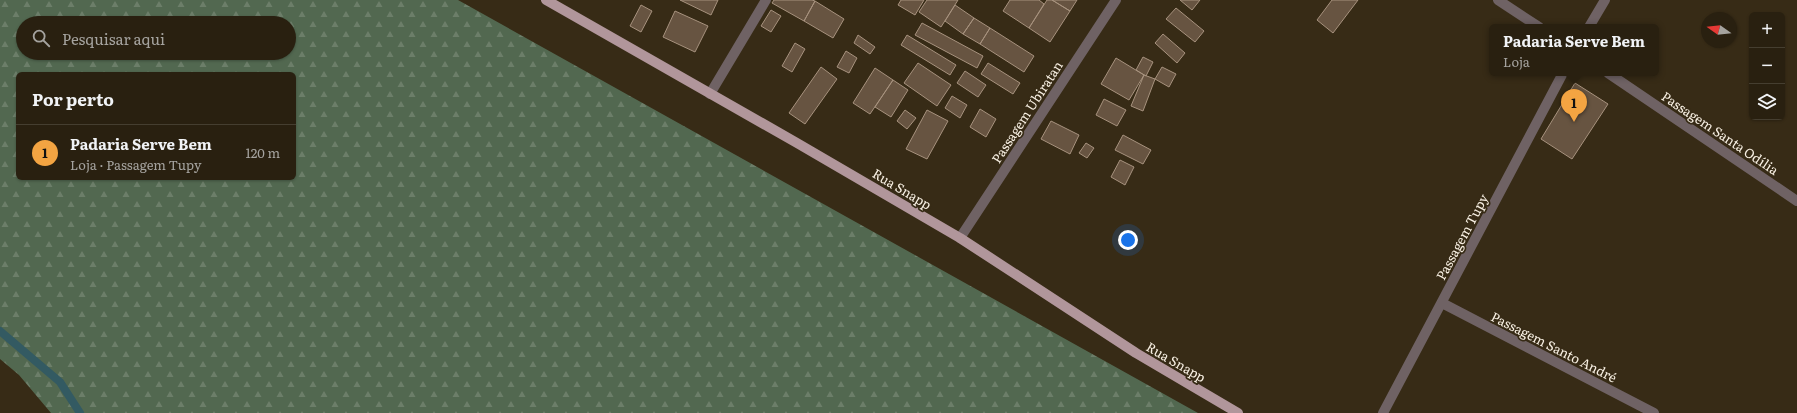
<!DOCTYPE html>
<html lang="pt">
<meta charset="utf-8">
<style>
body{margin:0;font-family:Literata,serif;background:#312819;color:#f1f3f6}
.controls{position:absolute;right:12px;top:12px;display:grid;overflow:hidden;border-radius:6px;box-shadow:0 1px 3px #0004}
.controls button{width:36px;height:36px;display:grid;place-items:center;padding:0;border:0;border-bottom:1px solid #453e30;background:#292010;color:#f1f3f6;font:20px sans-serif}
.compass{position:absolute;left:1701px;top:12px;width:36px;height:36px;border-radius:50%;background:#292010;box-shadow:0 1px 3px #0004;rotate:285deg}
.you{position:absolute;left:1128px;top:240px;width:14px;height:14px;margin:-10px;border:3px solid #fff;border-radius:50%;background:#1a73e8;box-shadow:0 0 0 6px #1a73e833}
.badge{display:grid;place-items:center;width:26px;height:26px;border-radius:50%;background:#f3a442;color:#111;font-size:13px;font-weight:700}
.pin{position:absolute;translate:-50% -33px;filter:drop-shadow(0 1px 2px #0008)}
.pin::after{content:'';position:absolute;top:21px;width:14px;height:12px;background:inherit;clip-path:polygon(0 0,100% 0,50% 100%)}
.popup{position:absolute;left:1489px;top:24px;width:170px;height:52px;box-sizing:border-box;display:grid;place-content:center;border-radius:6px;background:#292010;filter:drop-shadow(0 1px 3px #0005);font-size:13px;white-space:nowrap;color:#a5a39f}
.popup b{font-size:15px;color:#f1f3f6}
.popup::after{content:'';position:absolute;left:50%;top:100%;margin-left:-8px;border:8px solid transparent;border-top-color:#292010}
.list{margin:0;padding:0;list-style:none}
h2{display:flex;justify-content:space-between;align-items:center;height:52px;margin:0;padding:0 16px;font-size:17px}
h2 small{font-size:13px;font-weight:400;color:#a5a39f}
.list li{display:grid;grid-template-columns:26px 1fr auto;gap:12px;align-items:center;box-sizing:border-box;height:56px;padding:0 16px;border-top:1px solid #453e30}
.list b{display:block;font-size:15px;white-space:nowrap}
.list p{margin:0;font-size:13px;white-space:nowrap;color:#a5a39f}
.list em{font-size:13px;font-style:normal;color:#a5a39f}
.icon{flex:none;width:22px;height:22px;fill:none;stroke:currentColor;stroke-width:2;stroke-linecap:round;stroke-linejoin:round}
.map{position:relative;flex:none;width:1797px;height:413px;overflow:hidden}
.search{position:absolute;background:#292010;box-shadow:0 1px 3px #0004;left:16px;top:16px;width:280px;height:44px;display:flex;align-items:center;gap:10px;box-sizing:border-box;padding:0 14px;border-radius:22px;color:#a5a39f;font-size:15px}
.panel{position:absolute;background:#292010;box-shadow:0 1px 3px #0004;left:16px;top:72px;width:280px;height:108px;border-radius:6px}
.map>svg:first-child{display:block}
</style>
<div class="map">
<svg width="1797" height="413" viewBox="0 0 1797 413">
<defs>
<pattern id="forest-firs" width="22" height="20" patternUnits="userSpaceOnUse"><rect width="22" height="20" fill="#526850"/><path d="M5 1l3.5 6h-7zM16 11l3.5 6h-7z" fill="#6c7e69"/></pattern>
</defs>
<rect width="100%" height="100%" fill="#372b16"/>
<path fill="url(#forest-firs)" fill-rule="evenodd" d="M0,0H458L1198,413H51L19,375L0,359ZM23,23H289V53H23ZM18,74H294V178H18Z"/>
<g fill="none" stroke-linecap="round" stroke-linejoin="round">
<path stroke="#335a62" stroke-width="8" d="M0,331L60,382L80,413"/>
</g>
<path fill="#675441" stroke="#a7927e" d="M680,0H718L711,15Z
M774,0H812L815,1L804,21L772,3Z
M901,0H924L915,15L898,5Z
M927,0H958L941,27L919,12Z
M1010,0H1039L1044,4L1029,28L1003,11Z
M1047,0H1052L1070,11L1050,42L1029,28Z
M1052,0H1077L1070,11Z
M1180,0H1200L1192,10Z
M1332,0H1358L1333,33L1317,20Z
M815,1L844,19L833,38L804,21Z
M641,5L652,11L641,32L630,26Z
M955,5L974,18L963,34L945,21Z
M1176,8L1204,31L1195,42L1166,19Z
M771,10L781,16L771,32L761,26Z
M675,11L708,26L695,52L663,37Z
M974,18L990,28L980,44L963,34Z
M922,23L983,56L977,68L915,35Z
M990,28L1034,56L1024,72L980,44Z
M1163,34L1185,53L1177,63L1155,43Z
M858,35L875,47L870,54L854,43Z
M907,35L956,65L950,75L901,45Z
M795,43L805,49L792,72L782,66Z
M846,51L857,58L849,73L837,67Z
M1143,57L1153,62L1146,76L1136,70Z
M1116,58L1144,75L1129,100L1101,84Z
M918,63L951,85L937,106L904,83Z
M988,63L1020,83L1013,94L981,74Z
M821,67L837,79L805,124L789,113Z
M1162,67L1176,74L1169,87L1155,79Z
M875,68L893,80L870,114L853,103Z
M965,71L986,85L978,97L957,83Z
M1144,75L1155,79L1143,111L1131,106Z
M893,80L908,90L891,117L875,107Z
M1575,83L1608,104L1572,159L1541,139Z
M952,96L967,105L960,118L945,108Z
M1104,99L1126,110L1117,126L1096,115Z
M980,109L996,119L986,137L970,127Z
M905,110L916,118L907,129L897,121Z
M927,110L948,121L927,159L906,149Z
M1051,121L1079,135L1070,154L1041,139Z
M1123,135L1151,150L1143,164L1115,150Z
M1086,143L1094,148L1087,158L1079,153Z
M1120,160L1134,167L1125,185L1111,177Z"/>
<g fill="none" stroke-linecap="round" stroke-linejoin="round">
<path stroke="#6f6264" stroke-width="10" d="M1498,0L1539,27
M1589,27L1605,0
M1608,73L1797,201
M710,94L766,0
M960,238L1116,0
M1442,303L1654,413
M1383,413L1563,73"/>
<path stroke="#b1969b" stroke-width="10" d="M546,0L797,143L960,238L1136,353L1238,413"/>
</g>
<g text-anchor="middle" stroke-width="3.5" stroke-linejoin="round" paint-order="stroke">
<g font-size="13" fill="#f8f0e3" stroke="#372b16">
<text transform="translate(1027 112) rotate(-57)" y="5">Passagem Ubiratan</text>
<text transform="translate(1720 133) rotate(34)" y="5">Passagem Santa Odília</text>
<text transform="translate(902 189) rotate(31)" y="5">Rua Snapp</text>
<text transform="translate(1462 237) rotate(-62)" y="5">Passagem Tupy</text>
<text transform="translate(1554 347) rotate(27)" y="5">Passagem Santo André</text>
<text transform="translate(1176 362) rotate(30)" y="5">Rua Snapp</text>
</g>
</g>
</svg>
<div class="controls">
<button>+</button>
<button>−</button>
<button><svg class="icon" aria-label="layers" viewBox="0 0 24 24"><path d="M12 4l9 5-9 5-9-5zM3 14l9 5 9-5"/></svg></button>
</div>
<svg class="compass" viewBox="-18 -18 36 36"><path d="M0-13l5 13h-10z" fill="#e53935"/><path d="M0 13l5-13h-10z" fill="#a5a39f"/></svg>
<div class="you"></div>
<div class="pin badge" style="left:1574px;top:122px">1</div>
<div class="popup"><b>Padaria Serve Bem</b>Loja</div>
<div class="search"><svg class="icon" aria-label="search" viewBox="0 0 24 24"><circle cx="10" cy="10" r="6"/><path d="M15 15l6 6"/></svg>Pesquisar aqui</div>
<section class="panel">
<h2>Por perto<small></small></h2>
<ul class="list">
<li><span class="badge">1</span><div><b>Padaria Serve Bem</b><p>Loja · Passagem Tupy</p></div><em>120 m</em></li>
</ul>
</section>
</div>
